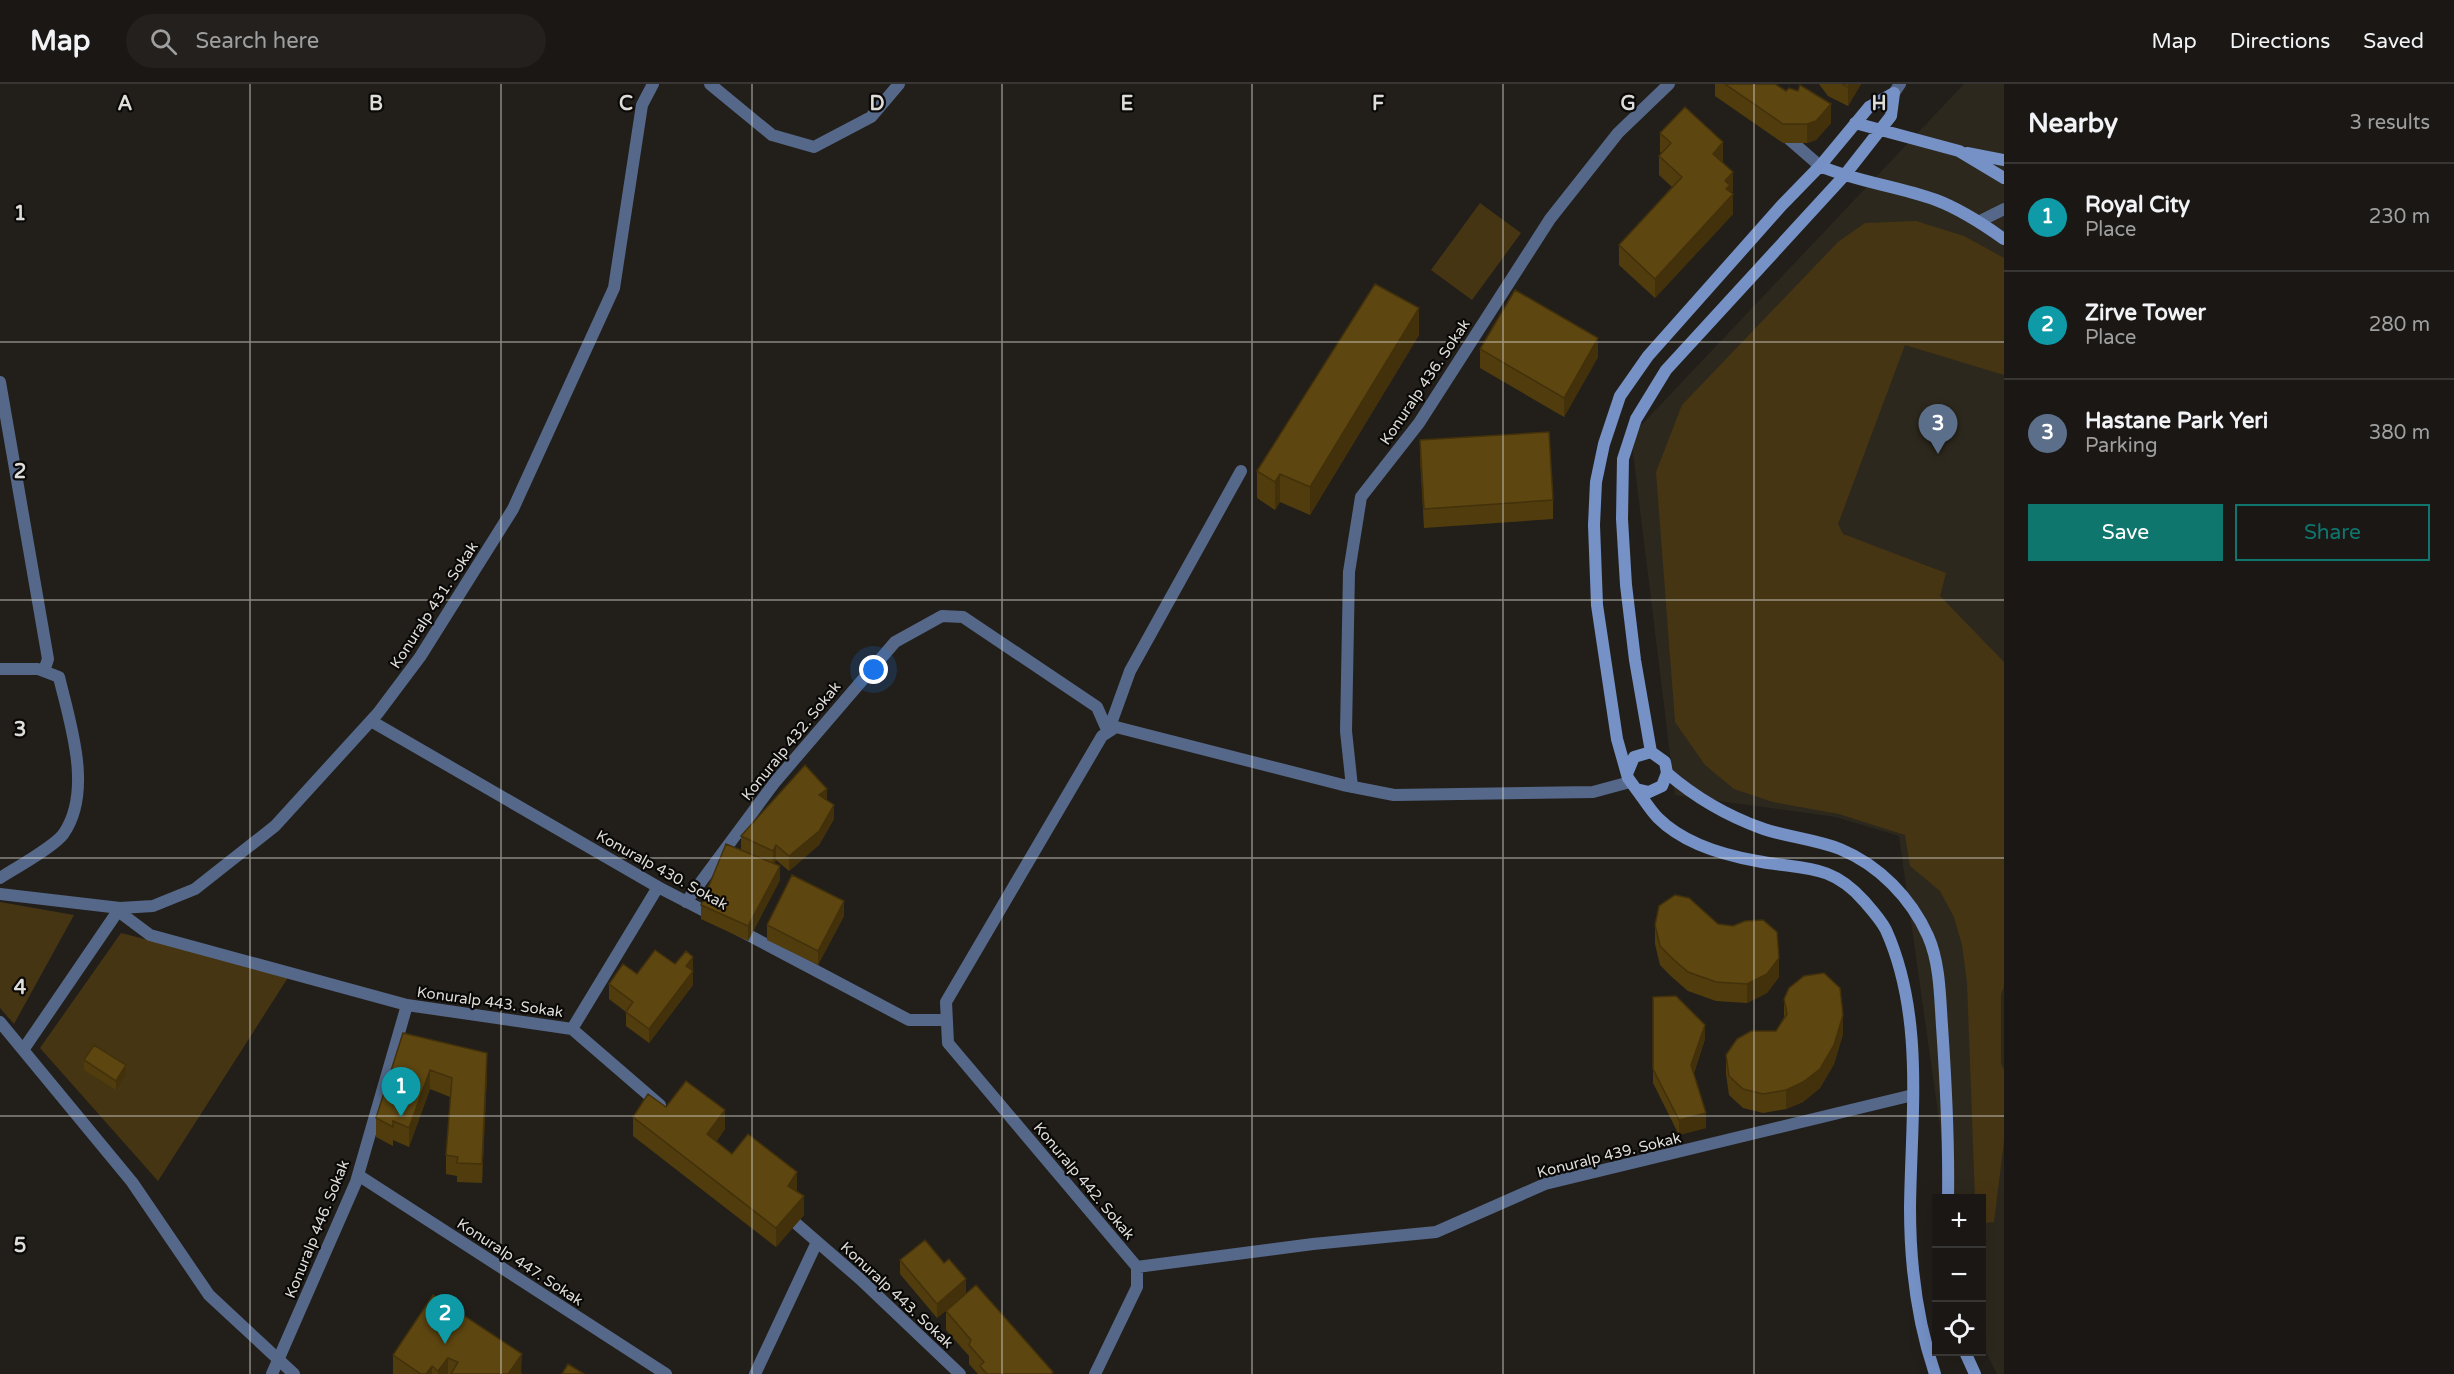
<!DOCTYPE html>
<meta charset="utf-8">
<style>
body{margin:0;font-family:"Varela Round",sans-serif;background:#23201d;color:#f1f3f6}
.controls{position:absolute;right:18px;bottom:18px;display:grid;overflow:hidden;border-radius:0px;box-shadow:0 6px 24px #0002}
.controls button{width:54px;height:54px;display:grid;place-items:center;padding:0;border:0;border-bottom:2px solid #383634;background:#1a1714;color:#f1f3f6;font:30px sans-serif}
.you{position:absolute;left:874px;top:586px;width:21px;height:21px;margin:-15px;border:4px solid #fff;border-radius:50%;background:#1a73e8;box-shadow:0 0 0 9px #1a73e833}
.badge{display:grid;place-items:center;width:39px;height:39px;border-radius:50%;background:#0f766e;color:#fff;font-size:20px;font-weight:700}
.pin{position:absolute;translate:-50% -50px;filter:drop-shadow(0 2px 3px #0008)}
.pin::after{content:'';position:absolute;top:32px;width:21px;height:18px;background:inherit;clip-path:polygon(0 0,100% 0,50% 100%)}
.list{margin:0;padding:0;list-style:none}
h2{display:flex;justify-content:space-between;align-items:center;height:78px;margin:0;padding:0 24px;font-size:26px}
h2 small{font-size:20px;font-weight:400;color:#9f9fa0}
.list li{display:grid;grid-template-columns:39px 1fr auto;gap:18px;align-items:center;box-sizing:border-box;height:108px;padding:0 24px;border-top:2px solid #383634}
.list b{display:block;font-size:22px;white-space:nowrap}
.list p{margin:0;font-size:20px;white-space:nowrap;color:#9f9fa0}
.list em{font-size:20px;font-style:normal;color:#9f9fa0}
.actions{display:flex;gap:12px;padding:18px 24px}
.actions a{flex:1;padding:14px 0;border:2px solid #0f766e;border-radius:0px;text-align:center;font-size:21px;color:#0f766e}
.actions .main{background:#0f766e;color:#fff}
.icon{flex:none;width:33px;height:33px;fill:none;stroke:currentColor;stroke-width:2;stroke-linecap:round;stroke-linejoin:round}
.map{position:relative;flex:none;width:2004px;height:1290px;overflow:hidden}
header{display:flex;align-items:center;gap:36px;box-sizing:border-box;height:84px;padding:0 30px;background:#1a1714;border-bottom:2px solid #383634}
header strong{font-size:28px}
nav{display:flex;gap:33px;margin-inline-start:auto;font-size:21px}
.search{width:420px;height:54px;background:#23201d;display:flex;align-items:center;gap:15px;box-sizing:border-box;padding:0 21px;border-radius:33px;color:#9f9fa0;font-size:22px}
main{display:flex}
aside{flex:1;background:#1a1714}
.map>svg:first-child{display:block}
</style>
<header>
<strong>Map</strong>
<div class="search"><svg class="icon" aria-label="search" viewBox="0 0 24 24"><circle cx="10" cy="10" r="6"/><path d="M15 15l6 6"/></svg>Search here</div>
<nav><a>Map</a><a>Directions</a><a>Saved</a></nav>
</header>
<main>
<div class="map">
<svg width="2004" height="1290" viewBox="0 0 2004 1290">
<rect width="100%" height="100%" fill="#221f1a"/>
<path fill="#2d281d" d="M1964,0H2004V1290H1997L1982,1260V1114H1950L1899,752L1836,733L1675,711L1631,352Z"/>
<path fill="#463513" d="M1480,119L1521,149L1472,216L1431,186Z
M1916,137L1964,152L2004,174V291L1905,261L1838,440L1843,450L1946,489L1940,512L2004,578V903L2001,910V979L2004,986V1057L1994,1138L1982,1139V1114H1975L1967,898L1962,861L1954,833L1940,807L1910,782L1905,751L1839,730L1773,718L1734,705L1705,681L1675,638L1656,388L1682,321L1838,158L1865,139Z
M0,818L74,831L14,940L0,924Z
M121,849L289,892L158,1097L40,964Z"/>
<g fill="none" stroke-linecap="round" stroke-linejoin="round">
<path stroke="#566889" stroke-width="12" d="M710,0L772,51L814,63L871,33L899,0
M1782,49L1820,82
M0,298L48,575L44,587
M0,585H38L59,593C70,639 93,706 64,749C57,761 14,785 0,794
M371,637L658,803L714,832
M1108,648L1130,587L1241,387
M1352,703L1346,647L1349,488L1361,413L1419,339L1550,135L1618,49L1669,0
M0,810L120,824L153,822L195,805L275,742L378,629L420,573L513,425L614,204L642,21L653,0
M686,818L775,698L895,558L942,532L963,533L1097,623L1108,648
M118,827L150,851L407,921L572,945L660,1021
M737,845L909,936H947
M572,945L658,803
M358,1091L666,1290
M784,1129L860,1195L960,1290
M1137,1183L1313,1160L1436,1148L1545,1100L1913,1011
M272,1290L356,1098L407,921
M755,1290L817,1158
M1095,1290L1137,1203V1183L948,959L946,918L1102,652L1116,643L1343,701L1394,711L1593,708L1630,698"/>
<path stroke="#566889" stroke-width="12" d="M1894,9L1900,0
M1980,137L2004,125
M0,938L132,1098L209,1211L294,1290
M23,966L120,824"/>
<path stroke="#7591c6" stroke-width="12" d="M1855,39L1959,67L2004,94
M1967,69L2004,76
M1820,82C1857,98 1898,102 1936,116C1960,125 1983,140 2004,155
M1651,668L1635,576L1626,501L1622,435L1623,375L1636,335L1666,286L1844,92L1891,32L1894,9
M1667,689C1696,714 1725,731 1761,744C1786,753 1814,755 1840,765C1879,781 1911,814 1928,852C1940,879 1940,913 1942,942C1946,1000 1949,1056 1948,1114
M1627,690L1634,673L1651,668L1665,678L1667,689L1662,702L1649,708L1636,705L1628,694L1617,655L1597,521L1594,441L1596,398L1604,360L1620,312L1648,272L1782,121L1820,82L1869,23L1894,9
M1636,705C1643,714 1650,726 1658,734C1683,759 1723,771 1757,777C1801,786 1830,778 1864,817C1871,825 1881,836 1886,846C1925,933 1911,1033 1910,1124C1910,1180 1917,1237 1935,1290
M1965,1268L1975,1290"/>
</g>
<path fill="#513c0e" d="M1715,0H1775L1831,39L1816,56L1807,59H1783L1715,12Z
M1819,0H1861L1848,22L1828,12Z
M1660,49L1723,77L1722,78L1733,107L1731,109L1733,130L1655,214L1619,181V161L1672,103L1659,91V72L1661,69L1660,68Z
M1419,251L1310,431L1280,418L1275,426L1257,414V387Z
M1480,265L1598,273L1564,333L1480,284Z
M1420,356L1553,416V435L1424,444L1420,375Z
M827,716L834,735L819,761L789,787L776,776L774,780L780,796L748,857L701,835V821L741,766V752Z
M844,832L818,881L767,856V841Z
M1655,841L1779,893L1767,909L1747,919L1716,917L1688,907L1673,894L1660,881L1655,860Z
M675,880L693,887V901L649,959L626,942V928L609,915V900L637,890Z
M1653,913L1705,955L1694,989L1706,1044L1679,1051L1653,999Z
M1784,915L1843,950L1834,980L1820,1004L1803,1018L1786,1025L1763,1029L1743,1024L1729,1011L1726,990V971L1776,947L1784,933Z
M403,949L487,988L482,1099L457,1098V1092L446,1090V1071L450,1013L430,1005L409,1063L393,1056V1062L376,1053V1034Z
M84,976L126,991L116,1006L84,986Z
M666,1023L725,1045L716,1058L732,1070L797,1107L804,1131L776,1163L633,1052V1033Z
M900,1176L944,1179L966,1209L1053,1290H978L969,1280V1272L946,1246V1227L963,1212L937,1234L900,1190Z
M433,1211L522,1289L521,1290H393V1271Z"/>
<path fill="#42310b" d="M1850,0H1861L1848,22V3Z
M1831,20V39L1816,56L1807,59V40Z
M1723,58V77L1713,89V70Z
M1733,88V107L1730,110H1733V130L1655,214V195L1725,97Z
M1419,224V251L1310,431V403Z
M1598,254V273L1564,333V314Z
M1280,390V418L1275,426V398Z
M827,705V719L819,711Z
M834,721V735L819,761L789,787V772Z
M776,761V776L773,781V767Z
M780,782V796L748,857V842Z
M844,817V832L818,881V867Z
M693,873V901L649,959V945L686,882Z
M1779,874V893L1767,909L1747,919V900Z
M1843,931V950L1834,980L1820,1004L1803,1018L1786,1025V1006Z
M1705,941V955L1691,995V981Z
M487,969V988L482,1099V1080Z
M126,981V991L116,1006V997Z
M430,986V1005L409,1063V1044Z
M725,1026V1045L707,1070V1050Z
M1706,1029V1044L1679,1051V1036Z
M797,1088V1107L788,1121V1102Z
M804,1112V1131L776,1163V1144Z
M966,1195V1210L937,1234V1220Z
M522,1270L521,1290H508Z
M448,1274V1290H438V1287Z
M432,1282V1290H426Z"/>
<path fill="#5e4610" stroke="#42310b" stroke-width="1.5" d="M1725,0H1775L1786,7L1789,4L1798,7L1800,1L1831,20L1816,37L1807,40H1783Z
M1842,0H1850L1848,3Z
M1685,23L1723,58L1713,70L1733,88L1725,97L1730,101L1726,105L1733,110L1655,195L1619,161L1682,93L1659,72L1671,59L1660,49Z
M1375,200L1419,224L1310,403L1280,390L1275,398L1257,387Z
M1515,206L1598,254L1564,314L1480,265Z
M1549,348L1553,416L1424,425L1420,356Z
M805,681L827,705L819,711L834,721L819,747L789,772L776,761L773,767L741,752Z
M726,760L780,782L748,842L701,821Z
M792,791L844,817L818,867L767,841Z
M1675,811L1689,814L1718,840L1733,842L1745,837L1763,836L1777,848L1779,874L1767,890L1747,900L1716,898L1688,888L1673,875L1660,862L1655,841L1659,822Z
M655,866L675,880L686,867L693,873L686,882L693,887L649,945L626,928L633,918L609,900L623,880L637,890Z
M1824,889L1840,904L1843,931L1834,961L1820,985L1803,998L1786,1006L1763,1010L1743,1005L1729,992L1726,971L1737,955L1751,947H1776L1787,930L1784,915L1789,904L1804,892Z
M1676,912L1705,941L1691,981L1706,1029L1679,1036L1653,985V913Z
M403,949L487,969L482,1080L457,1079L458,1073L446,1071L452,994L430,986L409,1044L393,1037V1043L376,1034Z
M94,961L126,981L116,997L84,976Z
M686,997L725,1026L707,1050L732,1070L748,1050L797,1088L788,1102L804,1112L776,1144L633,1033L648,1010L666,1023Z
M925,1156L944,1179L949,1175L966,1195L937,1220L900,1176Z
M976,1201L1053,1288L1051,1290H987L980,1282L984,1278L969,1261L971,1256L946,1227Z
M433,1211L522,1270L508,1290H451L458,1278L448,1274L438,1287L432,1282L426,1290H421L393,1271Z
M568,1280L584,1290H562Z"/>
<path fill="none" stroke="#deddd9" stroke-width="1.5" stroke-opacity="0.55" d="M250,0V1290M501,0V1290M752,0V1290M1002,0V1290M1252,0V1290M1503,0V1290M1754,0V1290M0,258H2004M0,516H2004M0,774H2004M0,1032H2004"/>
<g text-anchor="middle" stroke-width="4.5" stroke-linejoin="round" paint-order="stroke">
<g font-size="15" fill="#deddd9" stroke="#0a0907">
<text transform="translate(1425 298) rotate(-56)" y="5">Konuralp 436. Sokak</text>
<text transform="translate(434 521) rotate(-57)" y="5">Konuralp 431. Sokak</text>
<text transform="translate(791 657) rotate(-51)" y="5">Konuralp 432. Sokak</text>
<text transform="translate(662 786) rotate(29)" y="5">Konuralp 430. Sokak</text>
<text transform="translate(490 918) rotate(8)" y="5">Konuralp 443. Sokak</text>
<text transform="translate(1609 1071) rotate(-14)" y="5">Konuralp 439. Sokak</text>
<text transform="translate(1084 1097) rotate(50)" y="5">Konuralp 442. Sokak</text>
<text transform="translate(317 1145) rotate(-68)" y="5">Konuralp 446. Sokak</text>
<text transform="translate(520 1178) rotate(33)" y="5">Konuralp 447. Sokak</text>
<text transform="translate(897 1211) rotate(43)" y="5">Konuralp 443. Sokak</text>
</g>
</g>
<g font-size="20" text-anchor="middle" font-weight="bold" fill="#deddd9" stroke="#0a0907" stroke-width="4.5" stroke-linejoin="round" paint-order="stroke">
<text x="125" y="26">A</text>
<text x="376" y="26">B</text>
<text x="626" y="26">C</text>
<text x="877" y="26">D</text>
<text x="1127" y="26">E</text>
<text x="1378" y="26">F</text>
<text x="1628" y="26">G</text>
<text x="1879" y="26">H</text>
<text x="20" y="136">1</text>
<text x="20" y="394">2</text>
<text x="20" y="652">3</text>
<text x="20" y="910">4</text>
<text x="20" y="1168">5</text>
</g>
</svg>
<div class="controls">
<button>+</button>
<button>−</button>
<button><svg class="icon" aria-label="locate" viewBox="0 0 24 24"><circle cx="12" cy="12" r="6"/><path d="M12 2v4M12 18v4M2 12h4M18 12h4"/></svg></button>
</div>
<div class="you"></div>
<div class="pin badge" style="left:401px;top:1033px;background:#0f9aa8">1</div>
<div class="pin badge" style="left:445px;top:1260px;background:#0f9aa8">2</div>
<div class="pin badge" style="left:1938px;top:370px;background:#5c6f8a">3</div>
</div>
<aside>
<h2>Nearby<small>3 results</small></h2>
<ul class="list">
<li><span class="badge" style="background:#0f9aa8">1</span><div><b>Royal City</b><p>Place</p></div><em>230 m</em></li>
<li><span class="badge" style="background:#0f9aa8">2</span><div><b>Zirve Tower</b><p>Place</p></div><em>280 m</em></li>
<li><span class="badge" style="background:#5c6f8a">3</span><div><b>Hastane Park Yeri</b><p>Parking</p></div><em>380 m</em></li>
</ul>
<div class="actions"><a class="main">Save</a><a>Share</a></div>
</aside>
</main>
